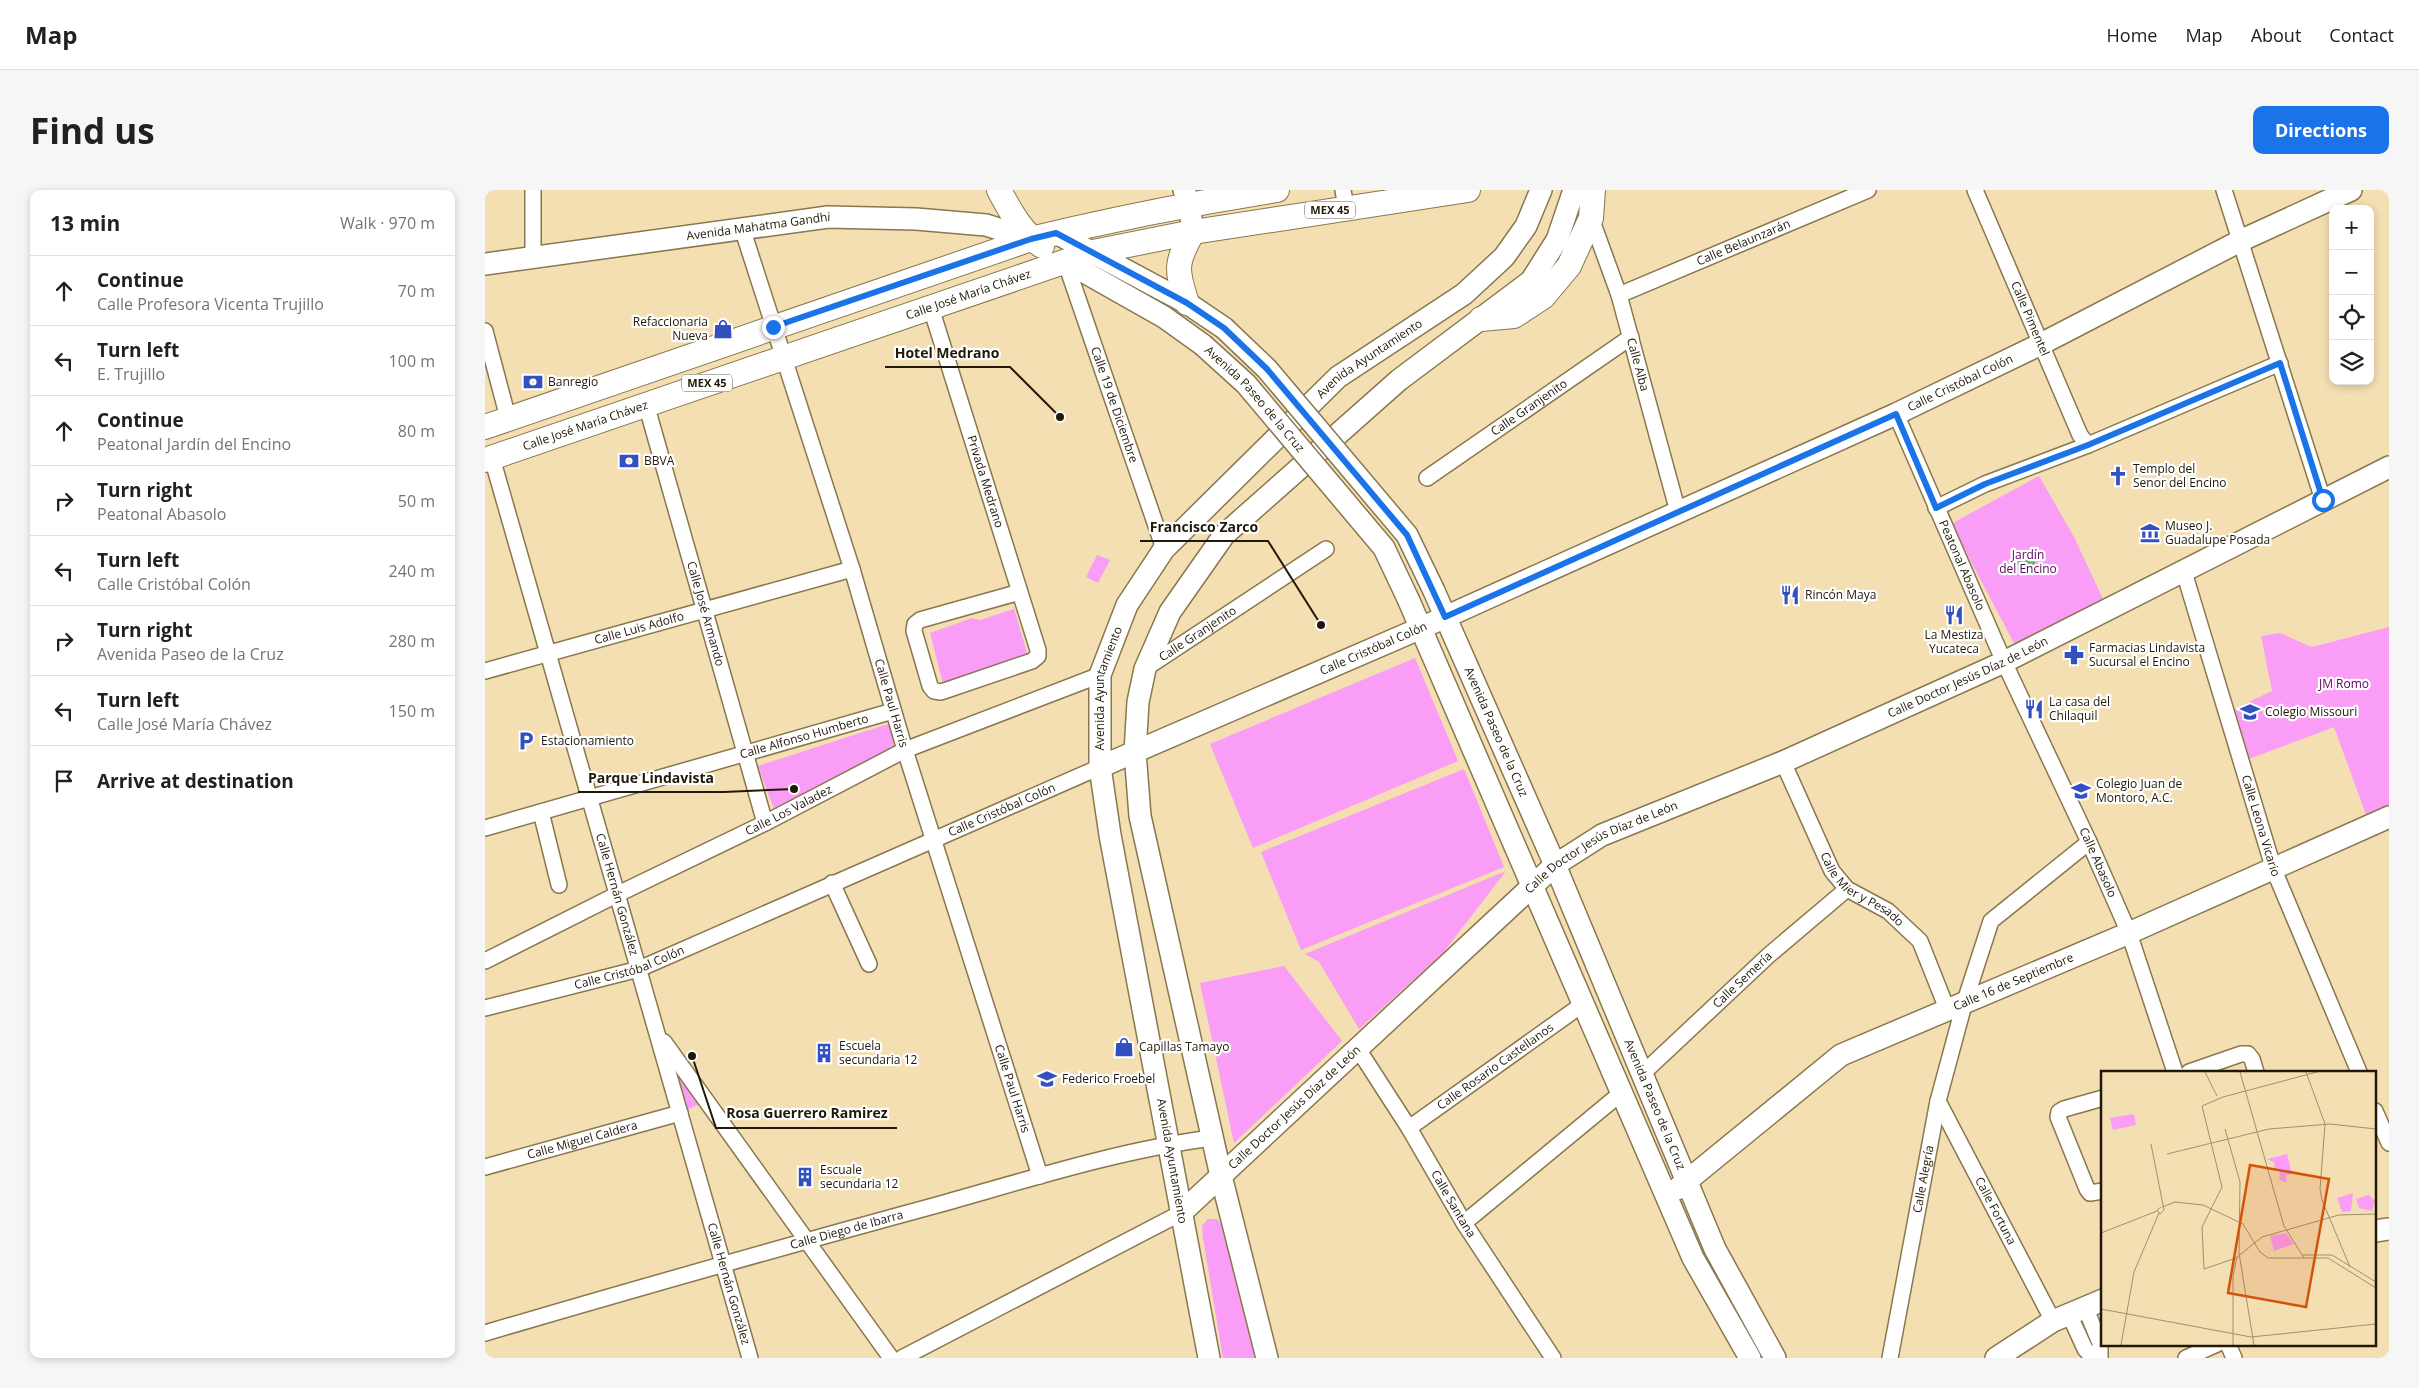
<!DOCTYPE html>
<meta charset="utf-8">
<style>
body{margin:0;font-family:"Open Sans",sans-serif;background:#f6f6f6;color:#202124}
.controls{position:absolute;right:15px;top:15px;display:grid;overflow:hidden;border-radius:10px;box-shadow:0 2px 8px #0003}
.controls button{width:45px;height:45px;display:grid;place-items:center;padding:0;border:0;border-bottom:1px solid #e0e0e0;background:#fff;color:#202124;font:25px sans-serif}
.stop{position:absolute;width:15px;height:15px;margin:-11px;border:4px solid #1a73e8;border-radius:50%;background:#fff}
.stop.end{background:#1a73e8;border-color:#fff;box-shadow:0 1px 5px #0008}
.list{margin:0;padding:0;list-style:none}
h2{display:flex;justify-content:space-between;align-items:center;height:65px;margin:0;padding:0 20px;font-size:21px}
h2 small{font-size:16px;font-weight:400;color:#757577}
.list li{display:grid;grid-template-columns:32px 1fr auto;gap:15px;align-items:center;box-sizing:border-box;height:70px;padding:0 20px;border-top:1px solid #e0e0e0}
.list b{display:block;font-size:19px;white-space:nowrap}
.list p{margin:0;font-size:16px;white-space:nowrap;color:#757577}
.list em{font-size:16px;font-style:normal;color:#757577}
.icon{flex:none;width:28px;height:28px;fill:none;stroke:currentColor;stroke-width:2;stroke-linecap:round;stroke-linejoin:round}
.map{position:relative;flex:none;width:1904px;height:1168px;overflow:hidden;border-radius:10px}
header{display:flex;align-items:center;gap:30px;box-sizing:border-box;height:70px;padding:0 25px;background:#fff;border-bottom:1px solid #e0e0e0}
header strong{font-size:24px}
nav{display:flex;gap:28px;margin-inline-start:auto;font-size:18px}
.intro{display:flex;align-items:center;justify-content:space-between;box-sizing:border-box;height:120px;padding:0 30px}
h1{margin:0;font-size:35px}
.button{padding:12px 22px;border-radius:10px;background:#1a73e8;color:#fff;font-size:18px;font-weight:700}
main{display:flex;gap:30px;padding:0 30px}
aside{flex:1;background:#fff;border-radius:10px;box-shadow:0 2px 8px #0003}
.map>svg:first-child{display:block}
</style>
<header>
<strong>Map</strong>
<nav><a>Home</a><a>Map</a><a>About</a><a>Contact</a></nav>
</header>
<div class="intro"><h1>Find us</h1><a class="button">Directions</a></div>
<main>
<aside>
<h2>13 min<small>Walk · 970 m</small></h2>
<ul class="list">
<li><svg class="icon" aria-label="ahead" viewBox="0 0 24 24"><path d="M12 20V5M6 11l6-6 6 6"/></svg><div><b>Continue</b><p>Calle Profesora Vicenta Trujillo</p></div><em>70 m</em></li>
<li><svg class="icon" aria-label="left" viewBox="0 0 24 24"><path d="M17 20v-9H6M10 6l-5 5 5 5"/></svg><div><b>Turn left</b><p>E. Trujillo</p></div><em>100 m</em></li>
<li><svg class="icon" aria-label="ahead" viewBox="0 0 24 24"><path d="M12 20V5M6 11l6-6 6 6"/></svg><div><b>Continue</b><p>Peatonal Jardín del Encino</p></div><em>80 m</em></li>
<li><svg class="icon" aria-label="right" viewBox="0 0 24 24"><path d="M7 20v-9h11M14 6l5 5-5 5"/></svg><div><b>Turn right</b><p>Peatonal Abasolo</p></div><em>50 m</em></li>
<li><svg class="icon" aria-label="left" viewBox="0 0 24 24"><path d="M17 20v-9H6M10 6l-5 5 5 5"/></svg><div><b>Turn left</b><p>Calle Cristóbal Colón</p></div><em>240 m</em></li>
<li><svg class="icon" aria-label="right" viewBox="0 0 24 24"><path d="M7 20v-9h11M14 6l5 5-5 5"/></svg><div><b>Turn right</b><p>Avenida Paseo de la Cruz</p></div><em>280 m</em></li>
<li><svg class="icon" aria-label="left" viewBox="0 0 24 24"><path d="M17 20v-9H6M10 6l-5 5 5 5"/></svg><div><b>Turn left</b><p>Calle José María Chávez</p></div><em>150 m</em></li>
<li><svg class="icon" aria-label="arrive" viewBox="0 0 24 24"><path d="M6 21V4h12l-3 4 3 4H6"/></svg><div><b>Arrive at destination</b></div></li>
</ul>
</aside>
<div class="map">
<svg width="1904" height="1168" viewBox="0 0 1904 1168">
<rect width="100%" height="100%" fill="#f3dfb2"/>
<path fill="#f99df6" d="M1554,286L1589,347L1618,409L1530,455L1466,334Z
M612,365L625,370L613,393L601,387Z
M529,419L543,466L458,494L445,443L487,428L495,430Z
M1904,437V620L1883,630L1849,537L1761,570L1749,519L1787,501L1776,446L1795,443L1827,457Z
M930,468L973,571L768,658L725,554Z
M406,533L415,559L290,622L273,576Z
M979,579L1019,677L816,760L776,662Z
M1021,681L958,763L874,839L834,772L820,764Z
M799,776L857,851L749,953L715,793Z
M176,850L217,913L197,922Z
M723,1029H732L737,1036L771,1168H738L718,1048L717,1036Z"/>
<path fill="#52bc67" d="M1532 372a9 9 0 1 1 18 0a9 9 0 1 1-18 0Z"/>
<g fill="none" stroke-linecap="round" stroke-linejoin="round">
<defs>
<g id="street">
<path d="M858,0L861,18"/>
<path id="s1" d="M1490,0L1595,245L1603,255"/>
<path d="M1739,0L1838,310"/>
<path id="s2" d="M1106,28L1134,105L1193,322"/>
<path id="s3" d="M257,38L367,379L420,560L555,986"/>
<path d="M48,67V0"/>
<path id="s4" d="M580,71L679,359"/>
<path id="s5" d="M1134,105L1383,0"/>
<path id="s6" d="M446,118L553,460V466L547,471L456,502L449,501L445,496L429,441L430,434L435,430L535,402"/>
<path d="M0,141L23,228"/>
<path id="s7" d="M161,214L280,633"/>
<path id="s8" d="M1411,224L1519,472L1604,652L1644,743L1690,882"/>
<path id="s9" d="M7,268L265,1168"/>
<path id="s10" d="M942,288L1146,147"/>
<path d="M1451,318L1500,294L1603,255L1795,173"/>
<path id="s11" d="M1699,382L1789,680L1874,882"/>
<path id="s12" d="M661,478L841,359"/>
<path id="s13" d="M0,481L367,379"/>
<path id="s14" d="M1298,572L1347,681L1362,699L1403,721L1435,751L1462,819"/>
<path d="M56,622L74,695"/>
<path id="s15" d="M0,638L408,521"/>
<path d="M347,693L384,774"/>
<path id="s16" d="M0,771L133,704L280,633L420,560L615,485"/>
<path id="s17" d="M0,818L154,779L615,577"/>
<path d="M179,852L406,1168"/>
<path id="s18" d="M873,859L924,938L979,1033L1068,1168"/>
<path d="M1704,882L1756,864H1763L1767,869L1771,882"/>
<path id="s19" d="M1156,885L1284,765L1362,699"/>
<path d="M1618,908L1579,919L1574,922L1573,927L1602,999L1605,1003L1618,1001"/>
<path id="s20" d="M1453,911L1568,1131"/>
<path d="M1890,921L1904,953"/>
<path id="s21" d="M924,938L1098,814"/>
<path id="s22" d="M0,977L195,923"/>
<path d="M979,1033L1135,904"/>
<path d="M1600,1117L1615,1153V1168"/>
<path d="M1584,1124L1600,1159L1608,1168"/>
<path id="s23" d="M0,1143C150,1099 301,1056 452,1015C542,990 634,960 727,948"/>
<path d="M1743,1154L1749,1168"/>
<path d="M417,1168L696,1023"/>
<path id="s24" d="M1405,1168L1453,911L1480,811L1506,731L1604,652"/>
<path d="M1701,1168L1732,1154"/>
</g>
<g id="secondary">
<path d="M699,0L704,14L708,42"/>
<path d="M571,43L702,113L739,138"/>
<path d="M580,71L679,127L718,155"/>
<path id="s25" d="M0,74L343,27L431,29L501,35L546,49"/>
<path id="s26" d="M949,401L1070,675L1230,1059L1290,1168"/>
<path d="M924,411L1208,1068L1265,1168"/>
<path id="s27" d="M615,577L936,438L1411,224L1556,154L1755,51L1866,0"/>
<path id="s28" d="M1192,999L1356,865L1644,743L1904,627"/>
<path id="s29" d="M696,1023L1070,675L1117,645L1298,572L1519,472L1904,277"/>
<path d="M1890,1041L1904,1039"/>
<path id="s30" d="M724,1168L625,645L615,577V485L642,415L679,359L853,187L979,104L1019,67L1041,36L1056,0"/>
<path d="M782,1168L736,986L655,626L650,562L653,512L660,479L685,422L739,345L914,190L1046,91L1072,50L1089,0"/>
<path d="M1511,1168L1568,1131L1618,1110"/>
</g>
<g id="primary">
<path d="M514,0C526,22 536,42 557,56"/>
<path d="M702,113C691,80 690,73 708,42"/>
<path d="M996,129L1029,126L1058,107L1084,76L1106,28L1108,0"/>
<path d="M0,237L546,49C628,29 709,13 792,0"/>
<path id="s31" d="M0,270L608,62L708,42L983,0"/>
</g>
</defs>
<use href="#street" stroke="#89774d" stroke-width="18"/>
<use href="#secondary" stroke="#89774d" stroke-width="24"/>
<use href="#primary" stroke="#89774d" stroke-width="26"/>
<use href="#street" stroke="#fff" stroke-width="15"/>
<use href="#secondary" stroke="#fff" stroke-width="21"/>
<use href="#primary" stroke="#fff" stroke-width="24"/>
<defs>
<g id="secondary-bridge">
<path d="M739,138L782,179L922,345L949,401"/>
<path id="s32" d="M718,155L761,194L899,358L924,411"/>
</g>
</defs>
<use href="#secondary-bridge" stroke="#89774d" stroke-width="24" stroke-linecap="butt"/>
<use href="#secondary-bridge" stroke="#fff" stroke-width="21"/>
</g>
<g fill="none" stroke-linecap="round" stroke-linejoin="round">
<path stroke="#1a73e8" stroke-width="6" d="M288,137L546,49L571,43L702,113L739,138L782,179L922,345L960,427L1411,224L1451,318L1500,294L1603,255L1795,173L1838,310"/>
</g>
<defs>
<symbol id="shop-bare" viewBox="-9 -9 18 18"><path d="M-5-2.5h2.3a2.7 3.5 0 0 1 5.4 0H5L5.5 6h-11ZM-1.5-2.5h3a1.5 2.3 0 0 0-3 0Z" fill="#3350c1" stroke="#fff" stroke-width="2.5" paint-order="stroke"/></symbol>
<symbol id="bank-bare" viewBox="-9 -9 18 18"><path d="M-6-4H6V4H-6ZM0-2.3a2.3 2.3 0 1 0 0 4.6a2.3 2.3 0 1 0 0-4.6Z" fill="#3350c1" stroke="#fff" stroke-width="2.5" paint-order="stroke"/></symbol>
<symbol id="church-bare" viewBox="-9 -9 18 18"><path d="M-1.2-6h2.4v3.5h3.3v2.4h-3.3V6h-2.4V-.1h-3.3v-2.4h3.3Z" fill="#3350c1" stroke="#fff" stroke-width="2.5" paint-order="stroke"/></symbol>
<symbol id="museum-bare" viewBox="-9 -9 18 18"><path d="M0-6L6-3V-2H-6V-3ZM-5-1h2V3h-2ZM-1-1h2V3h-2ZM3-1h2V3H3ZM-6 4H6V6H-6Z" fill="#3350c1" stroke="#fff" stroke-width="2.5" paint-order="stroke"/></symbol>
<symbol id="restaurant-bare" viewBox="-9 -9 18 18"><path d="M-5-6h1v4h1v-4h1v4h1v-4h1v5L-1.5 .5V6h-2V.5L-5-1ZM5-6V6H3V1.5H1.5Q1.5-4 5-6Z" fill="#3350c1" stroke="#fff" stroke-width="2.5" paint-order="stroke"/></symbol>
<symbol id="pharmacy-bare" viewBox="-9 -9 18 18"><path d="M-2-6h4v4h4v4h-4v4h-4v-4h-4v-4h4Z" fill="#3350c1" stroke="#fff" stroke-width="2.5" paint-order="stroke"/></symbol>
<symbol id="school-bare" viewBox="-9 -9 18 18"><path d="M0-5L7-2L0 1L-7-2ZM-4 1L0 2.5L4 1V4Q0 6-4 4Z" fill="#3350c1" stroke="#fff" stroke-width="2.5" paint-order="stroke"/></symbol>
<symbol id="parking-bare" viewBox="-9 -9 18 18"><path d="M-3.5-5.5H1a3.5 3.5 0 0 1 0 7H-1V5.5H-3.5ZM-1-3.4V-.6H.8a1.4 1.4 0 0 0 0-2.8Z" fill="#3350c1" stroke="#fff" stroke-width="2.5" paint-order="stroke"/></symbol>
<symbol id="building-bare" viewBox="-9 -9 18 18"><path d="M-4-6H4V6H1V3H-1V6H-4ZM-2.5-4.3h1.7v1.8h-1.7ZM.8-4.3h1.7v1.8H.8ZM-2.5-1h1.7V.8h-1.7ZM.8-1h1.7V.8H.8Z" fill="#3350c1" stroke="#fff" stroke-width="2.5" paint-order="stroke"/></symbol>
</defs>
<g fill-rule="evenodd">
<use href="#shop-bare" x="224" y="125" width="28" height="28"/>
<use href="#bank-bare" x="34" y="178" width="28" height="28"/>
<use href="#bank-bare" x="130" y="257" width="28" height="28"/>
<use href="#church-bare" x="1619" y="272" width="28" height="28"/>
<use href="#museum-bare" x="1651" y="329" width="28" height="28"/>
<use href="#restaurant-bare" x="1291" y="391" width="28" height="28"/>
<use href="#restaurant-bare" x="1455" y="411" width="28" height="28"/>
<use href="#pharmacy-bare" x="1575" y="451" width="28" height="28"/>
<use href="#restaurant-bare" x="1535" y="505" width="28" height="28"/>
<use href="#school-bare" x="1751" y="508" width="28" height="28"/>
<use href="#parking-bare" x="27" y="537" width="28" height="28"/>
<use href="#school-bare" x="1582" y="587" width="28" height="28"/>
<use href="#shop-bare" x="625" y="843" width="28" height="28"/>
<use href="#building-bare" x="325" y="849" width="28" height="28"/>
<use href="#school-bare" x="548" y="875" width="28" height="28"/>
<use href="#building-bare" x="306" y="973" width="28" height="28"/>
</g>
<g text-anchor="middle" stroke-width="4.5" stroke-linejoin="round" paint-order="stroke">
<g fill="#fff" stroke="#635e52" stroke-width="1">
<rect x="820" y="11.5" width="50" height="17" rx="4"/>
<rect x="197" y="184.5" width="50" height="17" rx="4"/>
</g>
<g font-size="11" font-weight="bold" fill="#201908">
<text x="845" y="24">MEX 45</text>
<text x="222" y="197">MEX 45</text>
</g>
<g font-size="12" fill="#201908" stroke="#fff">
<text dy="4" stroke="none"><textPath href="#s25" startOffset="276">Avenida Mahatma Gandhi</textPath></text>
<text dy="4" stroke="none"><textPath href="#s5" startOffset="135">Calle Belaunzarán</textPath></text>
<text dy="4" stroke="none"><textPath href="#s31" startOffset="511">Calle José María Chávez</textPath></text>
<text dy="4" stroke="none"><textPath href="#s1" startOffset="140">Calle Pimentel</textPath></text>
<text dy="4" stroke="none"><textPath href="#s30" startOffset="1116">Avenida Ayuntamiento</textPath></text>
<text dy="4" stroke="none"><textPath href="#s2" startOffset="154">Calle Alba</textPath></text>
<text dy="4" stroke="none"><textPath href="#s27" startOffset="942">Calle Cristóbal Colón</textPath></text>
<text dy="4" stroke="none"><textPath href="#s32" startOffset="75">Avenida Paseo de la Cruz</textPath></text>
<text dy="4" stroke="none"><textPath href="#s4" startOffset="152">Calle 19 de Diciembre</textPath></text>
<text dy="4" stroke="none"><textPath href="#s10" startOffset="124">Calle Granjenito</textPath></text>
<text dy="4" stroke="none"><textPath href="#s31" startOffset="106">Calle José María Chávez</textPath></text>
<text dy="4" stroke="none"><textPath href="#s6" startOffset="182">Privada Medrano</textPath></text>
<text dy="4" stroke="none"><textPath href="#s8" startOffset="165">Peatonal Abasolo</textPath></text>
<text dy="4" stroke="none"><textPath href="#s7" startOffset="218">Calle José Armando</textPath></text>
<text dy="4" stroke="none"><textPath href="#s13" startOffset="160">Calle Luis Adolfo</textPath></text>
<text dy="4" stroke="none"><textPath href="#s12" startOffset="62">Calle Granjenito</textPath></text>
<text dy="4" stroke="none"><textPath href="#s27" startOffset="298">Calle Cristóbal Colón</textPath></text>
<text dy="4" stroke="none"><textPath href="#s29" startOffset="965">Calle Doctor Jesús Díaz de León</textPath></text>
<text dy="4" stroke="none"><textPath href="#s30" startOffset="681">Avenida Ayuntamiento</textPath></text>
<text dy="4" stroke="none"><textPath href="#s3" startOffset="498">Calle Paul Harris</textPath></text>
<text dy="4" stroke="none"><textPath href="#s26" startOffset="154">Avenida Paseo de la Cruz</textPath></text>
<text dy="4" stroke="none"><textPath href="#s15" startOffset="332">Calle Alfonso Humberto</textPath></text>
<text dy="4" stroke="none"><textPath href="#s16" startOffset="339">Calle Los Valadez</textPath></text>
<text dy="4" stroke="none"><textPath href="#s17" startOffset="555">Calle Cristóbal Colón</textPath></text>
<text dy="4" stroke="none"><textPath href="#s11" startOffset="265">Calle Leona Vicario</textPath></text>
<text dy="4" stroke="none"><textPath href="#s29" startOffset="560">Calle Doctor Jesús Díaz de León</textPath></text>
<text dy="4" stroke="none"><textPath href="#s8" startOffset="492">Calle Abasolo</textPath></text>
<text dy="4" stroke="none"><textPath href="#s14" startOffset="154">Calle Mier y Pesado</textPath></text>
<text dy="4" stroke="none"><textPath href="#s9" startOffset="454">Calle Hernán González</textPath></text>
<text dy="4" stroke="none"><textPath href="#s17" startOffset="150">Calle Cristóbal Colón</textPath></text>
<text dy="4" stroke="none"><textPath href="#s19" startOffset="139">Calle Semería</textPath></text>
<text dy="4" stroke="none"><textPath href="#s28" startOffset="399">Calle 16 de Septiembre</textPath></text>
<text dy="4" stroke="none"><textPath href="#s21" startOffset="106">Calle Rosario Castellanos</textPath></text>
<text dy="4" stroke="none"><textPath href="#s3" startOffset="902">Calle Paul Harris</textPath></text>
<text dy="4" stroke="none"><textPath href="#s26" startOffset="559">Avenida Paseo de la Cruz</textPath></text>
<text dy="4" stroke="none"><textPath href="#s29" startOffset="155">Calle Doctor Jesús Díaz de León</textPath></text>
<text dy="4" stroke="none"><textPath href="#s22" startOffset="101">Calle Miguel Caldera</textPath></text>
<text transform="translate(687 971) rotate(80)" y="4">Avenida Ayuntamiento</text>
<text dy="4" stroke="none"><textPath href="#s24" startOffset="182">Calle Alegría</textPath></text>
<text dy="4" stroke="none"><textPath href="#s18" startOffset="182">Calle Santana</textPath></text>
<text dy="4" stroke="none"><textPath href="#s20" startOffset="124">Calle Fortuna</textPath></text>
<text dy="4" stroke="none"><textPath href="#s23" startOffset="376">Calle Diego de Ibarra</textPath></text>
<text dy="4" stroke="none"><textPath href="#s9" startOffset="859">Calle Hernán González</textPath></text>
</g>
<g font-size="12" fill="#201908" stroke="#fff" text-anchor="start">
<text x="223" y="136" text-anchor="end">Refaccionaria<tspan x="223" dy="14">Nueva</tspan></text>
<text x="63" y="196">Banregio</text>
<text x="159" y="275">BBVA</text>
<text x="1648" y="283">Templo del<tspan x="1648" dy="14">Senor del Encino</tspan></text>
<text x="1680" y="340">Museo J.<tspan x="1680" dy="14">Guadalupe Posada</tspan></text>
<text x="1320" y="409">Rincón Maya</text>
<text x="1469" y="449" text-anchor="middle">La Mestiza<tspan x="1469" dy="14">Yucateca</tspan></text>
<text x="1604" y="462">Farmacias Lindavista<tspan x="1604" dy="14">Sucursal el Encino</tspan></text>
<text x="1564" y="516">La casa del<tspan x="1564" dy="14">Chilaquil</tspan></text>
<text x="1780" y="526">Colegio Missouri</text>
<text x="56" y="555">Estacionamiento</text>
<text x="1611" y="598">Colegio Juan de<tspan x="1611" dy="14">Montoro, A.C.</tspan></text>
<text x="354" y="860">Escuela<tspan x="354" dy="14">secundaria 12</tspan></text>
<text x="654" y="861">Capillas Tamayo</text>
<text x="577" y="893">Federico Froebel</text>
<text x="335" y="984">Escuale<tspan x="335" dy="14">secundaria 12</tspan></text>
</g>
<g font-size="12" fill="#5a035b" stroke="#fff">
<text x="1543" y="369">Jardín<tspan x="1543" dy="14">del Encino</tspan></text>
<text x="1859" y="498">JM Romo</text>
</g>
</g>
<g transform="translate(1616 881)">
<rect width="275" height="275" fill="#f3dfb2"/>
<path d="M33,43L35,54L12,59L9,47ZM186,83L191,103L185,104L186,111H182L178,108L179,99H174L173,91L166,88ZM252,122L250,140L241,141L236,127ZM268,124L274,130L271,140L258,137L255,128ZM185,162L193,173L173,180L169,165Z" fill="#f99df6"/>
<path fill="none" stroke="#9f906e" stroke-width="1" d="M104,1L116,25M139,1L183,155L203,187M205,1L224,53L219,118L221,129L249,196M216,1L122,26L101,35L121,116L101,156L103,198L135,187L161,166L238,144L275,143M124,58L139,111L138,182L153,274M50,73L63,139L59,143L56,139L60,136M66,83L168,58L229,53L275,58M61,136L74,131L102,134L142,153L159,181L167,187H227L275,217M0,162L56,140M202,184H231L275,211M0,238L150,266L275,253M20,274L33,201L58,142M132,274V205L136,186"/>
<path fill="#d4530c" fill-opacity="0.15" stroke="#d4530c" stroke-width="2.5" d="M149,94L228,108L205,236L127,222Z"/>
<rect width="275" height="275" fill="none" stroke="#201908" stroke-width="2.5"/>
</g>
<path fill="none" stroke="#201908" stroke-width="2" d="M575 227L525 177H400M836 435L783 351H655M309 599L239 602H93M207 866L231 938H412"/>
<g fill="#201908" stroke="#fff" stroke-width="2">
<circle cx="575" cy="227" r="5"/>
<circle cx="836" cy="435" r="5"/>
<circle cx="309" cy="599" r="5"/>
<circle cx="207" cy="866" r="5"/>
</g>
<g font-size="14" text-anchor="middle" font-weight="bold" fill="#201908" stroke="#fff" stroke-width="4.5" stroke-linejoin="round" paint-order="stroke">
<text x="462" y="168">Hotel Medrano</text>
<text x="719" y="342">Francisco Zarco</text>
<text x="166" y="593">Parque Lindavista</text>
<text x="322" y="928">Rosa Guerrero Ramirez</text>
</g>
</svg>
<div class="controls">
<button>+</button>
<button>−</button>
<button><svg class="icon" aria-label="locate" viewBox="0 0 24 24"><circle cx="12" cy="12" r="6"/><path d="M12 2v4M12 18v4M2 12h4M18 12h4"/></svg></button>
<button><svg class="icon" aria-label="layers" viewBox="0 0 24 24"><path d="M12 4l9 5-9 5-9-5zM3 14l9 5 9-5"/></svg></button>
</div>
<div class="stop" style="left:1838px;top:310px"></div>
<div class="stop end" style="left:288px;top:137px"></div>
</div>
</main>
